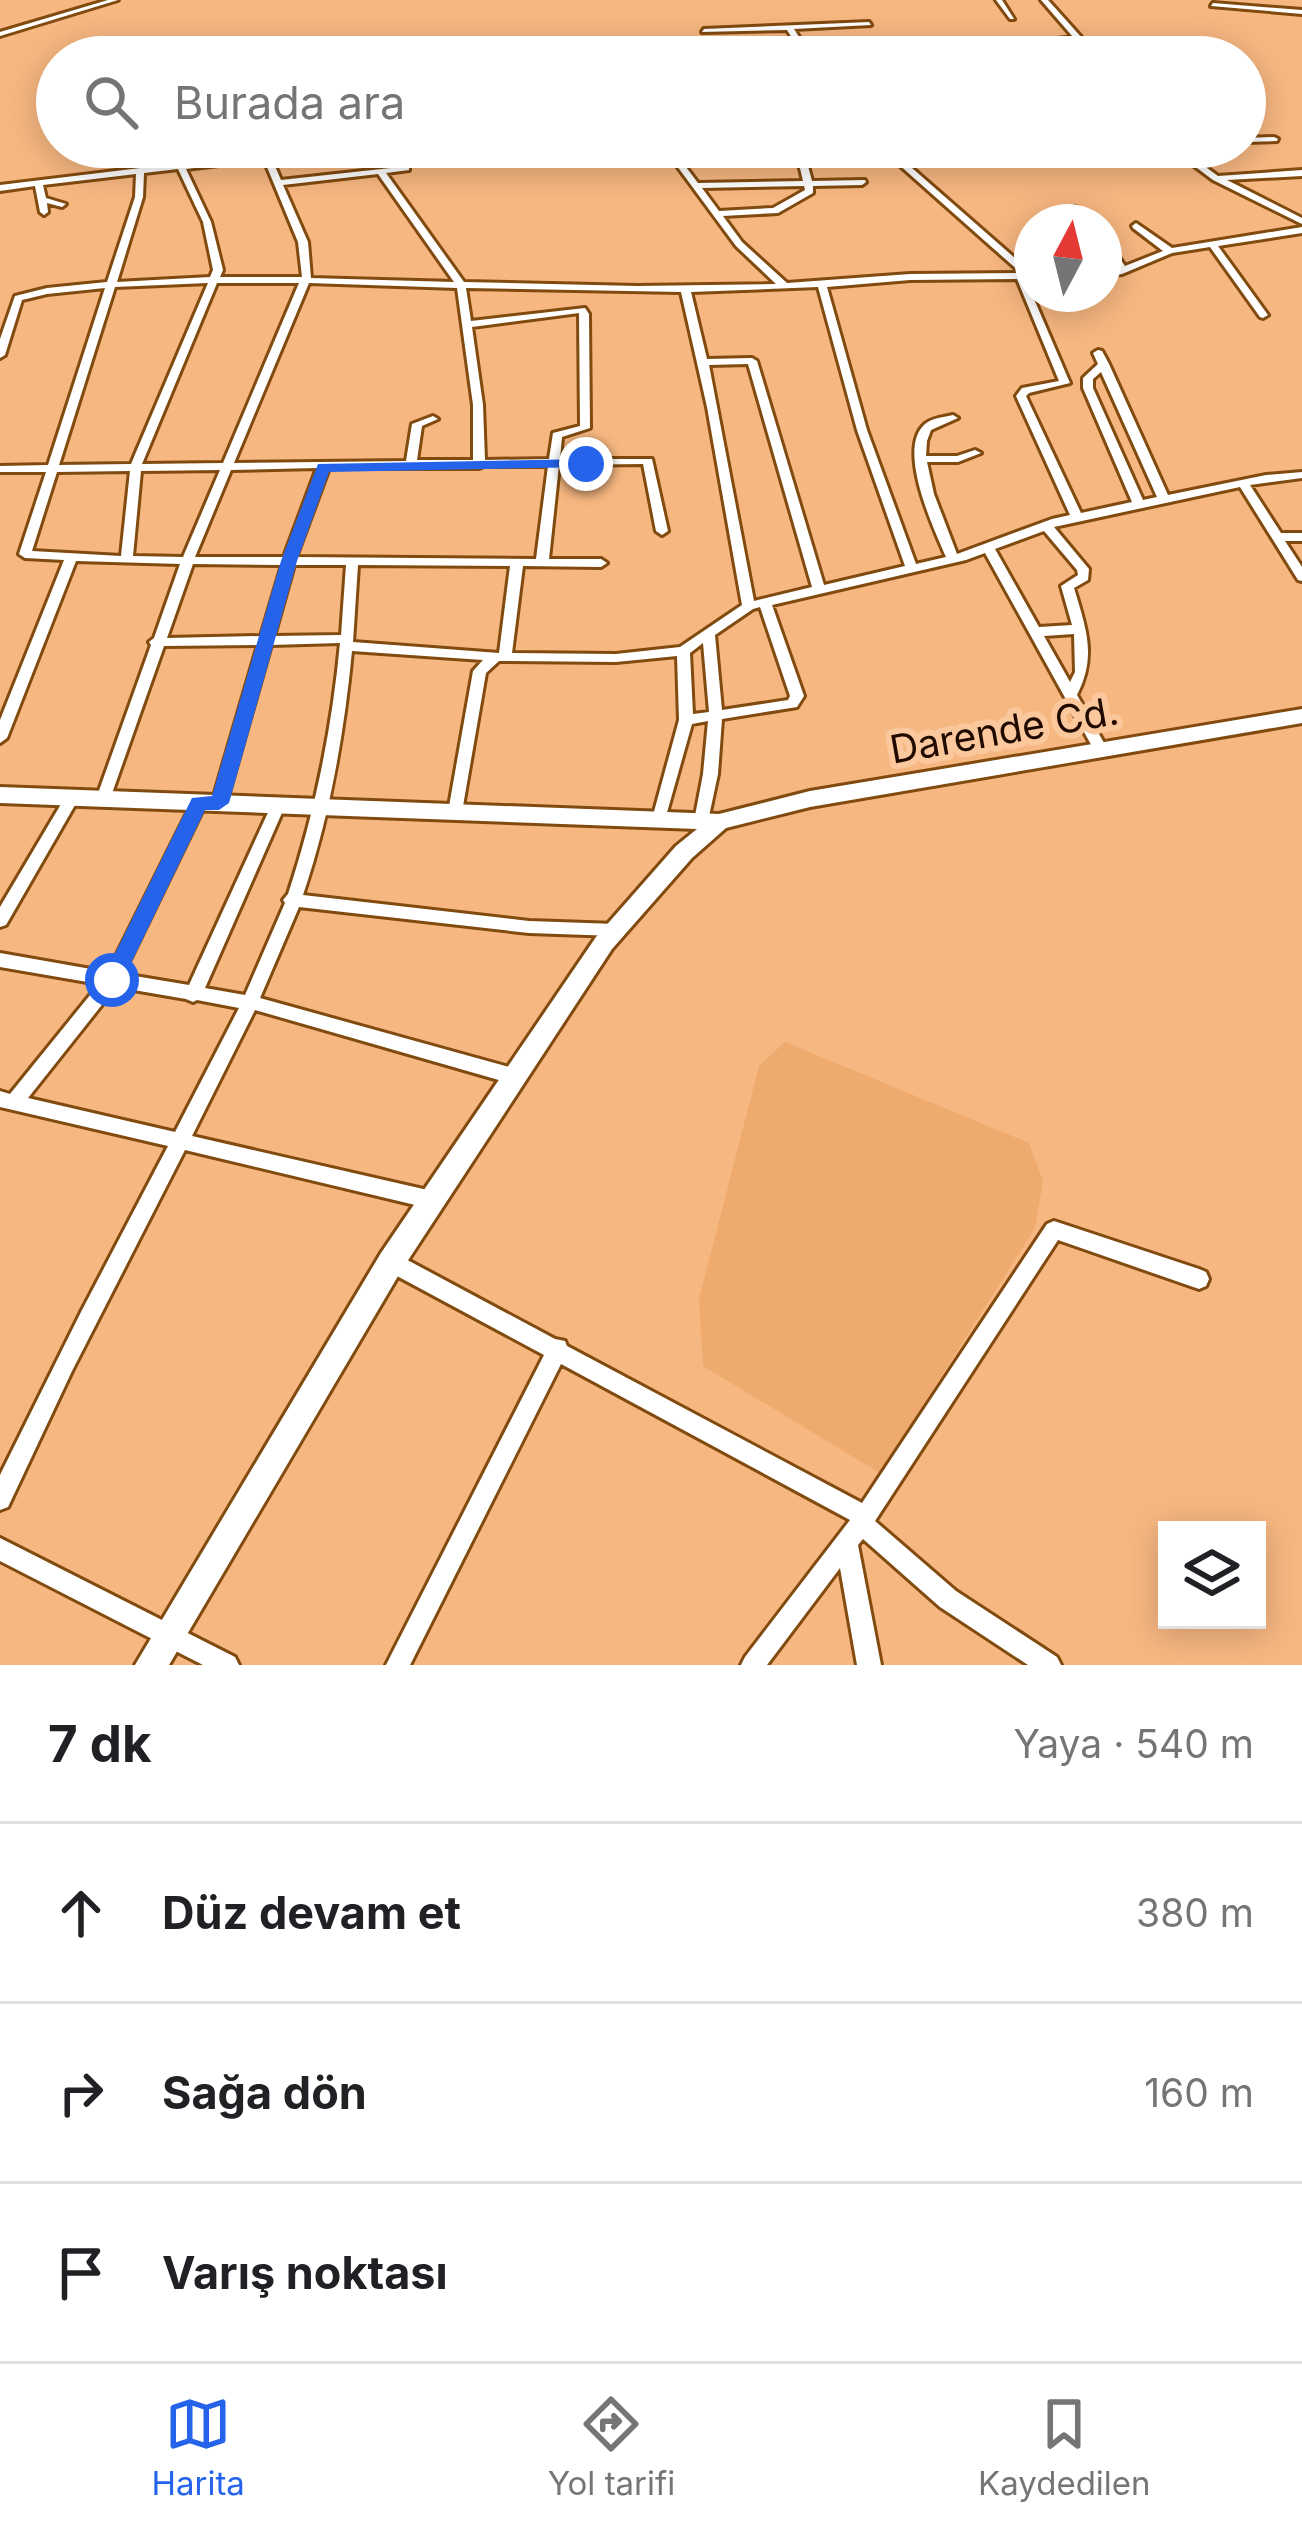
<!DOCTYPE html>
<html lang="tr">
<meta charset="utf-8">
<style>
body{margin:0;font-family:Inter,sans-serif;background:#f2f2f2;color:#202124}
.controls{position:absolute;right:36px;bottom:36px;display:grid;overflow:hidden;border-radius:0px;box-shadow:0 6px 30px #0003}
.controls button{width:108px;height:108px;display:grid;place-items:center;padding:0;border:0;border-bottom:3px solid #e0e0e0;background:#fff;color:#202124;font:60px sans-serif}
.compass{position:absolute;left:1014px;top:204px;width:108px;height:108px;border-radius:50%;background:#fff;box-shadow:0 6px 30px #0003;rotate:7deg}
.stop{position:absolute;width:36px;height:36px;margin:-27px;border:9px solid #2563eb;border-radius:50%;background:#fff}
.stop.end{background:#2563eb;border-color:#fff;box-shadow:0 3px 12px #0008}
.list{margin:0;padding:0;list-style:none}
h2{display:flex;justify-content:space-between;align-items:center;height:156px;margin:0;padding:0 48px;font-size:51px}
h2 small{font-size:39px;font-weight:400;color:#757577}
.list li{display:grid;grid-template-columns:78px 1fr auto;gap:36px;align-items:center;box-sizing:border-box;height:180px;padding:0 48px;border-top:3px solid #e0e0e0}
.list b{display:block;font-size:45px;white-space:nowrap}
.list em{font-size:39px;font-style:normal;color:#757577}
.icon{flex:none;width:66px;height:66px;fill:none;stroke:currentColor;stroke-width:2;stroke-linecap:round;stroke-linejoin:round}
.map{position:relative;flex:none;width:1302px;height:1665px;overflow:hidden}
.search{position:absolute;background:#fff;box-shadow:0 6px 30px #0003;left:36px;right:36px;top:36px;height:132px;display:flex;align-items:center;gap:30px;box-sizing:border-box;padding:0 42px;border-radius:66px;color:#757577;font-size:45px}
.sheet{height:696px;background:#fff}
nav{display:flex;justify-content:space-around;align-items:center;box-sizing:border-box;height:168px;border-top:3px solid #e0e0e0;background:#fff;font-size:33px;color:#757577}
nav a{display:grid;justify-items:center;gap:6px}
nav .on{color:#2563eb}
.map>svg:first-child{display:block}
</style>
<div class="map">
<svg width="1302" height="1665" viewBox="0 0 1302 1665">
<rect width="100%" height="100%" fill="#f7b781"/>
<path fill="#efaa6e" d="M785,1042L1029,1143L1043,1181L1035,1228L880,1473L703,1366L699,1299L759,1066Z"/>
<g fill="none" stroke-linecap="round" stroke-linejoin="round">
<defs>
<path id="street" d="M108,0H118L0,36V32Z
M996,0H1002L1014,19H1010Z
M1041,0H1048L1082,38L1049,44L1058,57H1050L1041,41L1073,37Z
M1213,3L1302,10V14L1211,6Z
M869,22L871,25L794,29L806,48L802,50L756,51L758,57H750L749,51L687,56L683,54L752,47L797,46L787,30L702,32L704,29Z
M1274,137L1278,139L1277,141L1245,142V138Z
M314,147H335L268,159L275,166L281,180L409,166V170L386,173L464,282L637,286L776,284L736,246L663,147H671L698,183L803,181L795,147H803L812,181L865,180L866,182L862,185L813,186V193L778,213L723,216L742,242L787,283L910,274L1021,273L879,147H888L1032,273L1031,276L1025,278L1070,383L1029,393L1026,396L1081,513L1132,502L1083,388V378L1098,364L1093,353L1098,350L1102,351L1109,364L1168,495L1266,475L1302,472V478L1250,485L1281,533H1302V541H1285L1302,567V581L1298,580L1240,487L1054,527L1089,569L1088,580L1074,588C1086,628 1097,656 1077,695L1108,750L1101,755L1094,750L985,553L966,560L772,605L804,696L797,707L722,719L718,774L708,821L701,827L694,821L703,774L708,721L692,724L664,823H654L652,819L679,720L677,656L616,662L499,661L486,673L462,812L455,818L448,812L473,671L483,660L352,651C344,735 330,815 303,895L529,921L616,924L622,925L624,930L622,935L616,936L529,933L299,907L260,998L516,1069L522,1072L525,1077L522,1082L516,1085L255,1010L192,1136L432,1191L439,1194L441,1200L439,1206L432,1209L185,1150L72,1371L8,1507L0,1510V1475L81,1312L168,1146L0,1107V1091L10,1094L99,984L0,967V953L108,972L192,803L199,798L206,803L123,974L189,985L271,806L278,801L285,806L205,988L245,995L285,903L283,900L288,894C315,812 332,729 340,643L271,645L226,803L219,808L212,803L258,645L164,646L110,799L103,804L98,803L96,799L151,645L149,642L154,638L180,564L76,561L7,738L0,743V720L64,560L25,558L19,554L46,472H0V466L48,465L105,288L47,294L22,300L5,355L0,358V339L15,296L47,288L107,282L135,197L136,174L43,185L46,198L66,204L62,207L47,203L48,212L44,215L40,212L35,186L0,191V185ZM260,160L267,167L298,242L302,277H220L223,270L211,222L186,169ZM178,169L203,222L213,270L210,277L117,282L143,197L144,173ZM378,174L454,282L311,278L308,242L283,185ZM804,186L805,190L773,208L719,211L702,188ZM1017,279L1059,381L1022,388L1016,396L1070,515L1052,519L957,554L934,494L927,462H958L981,453L975,450L957,456H926L927,441L931,430L958,418L953,415C944,417 932,418 925,424C896,449 934,529 946,557L916,564L867,430L827,287L910,280ZM208,283L131,464L59,465L115,287ZM217,283H299L223,463L142,464ZM309,283L457,288L473,405V460H417L422,426L438,419L433,416L412,424L406,461L234,463ZM818,287L857,430L905,566L824,585L757,361L752,358L707,359L691,292ZM466,288L681,292L707,407L742,605L680,647L616,654L512,653L523,566L601,567L607,563L601,559H549L559,465L643,464L656,531L662,535L668,531L652,459H560L562,437L590,428L589,314L585,308L471,321ZM579,313L580,426L553,433L549,459L485,460L483,405L472,327ZM748,364L812,587L754,601L709,365ZM1101,372L1157,497L1143,500L1093,388V379ZM484,466H548L536,559L296,557L329,468H479ZM317,468L284,557H195L231,470ZM220,470L183,557L133,556L141,471ZM130,471L121,556L32,551L57,472ZM1044,531L1077,570L1078,575L1061,586L1072,625L1039,627L995,549ZM193,564L282,565L261,636L167,638ZM294,565H346L341,635L274,636ZM358,565L510,566L499,653L353,642ZM760,607L790,696L788,700L722,710L715,635L753,609ZM1074,634L1075,672L1070,682L1044,636ZM703,643L709,712L693,714L690,653ZM116,987L186,999L193,1002L197,1000L239,1008L175,1132L28,1098Z
M1038,147H1046L1057,161L1056,163H1050Z
M1169,147H1178L1218,176L1302,170V176L1227,180L1302,218V224L1213,180Z
M1075,207L1078,208L1092,222H1083L1071,210Z
M1136,223L1172,248L1302,227V233L1218,246L1268,315L1263,318L1260,317L1210,247L1172,253L1122,274L1104,276V270L1115,268L1116,265L1104,248V238L1107,239L1125,266L1163,251L1133,228L1132,226Z
M72,793L79,798L6,925L0,927V907L67,794Z
M1054,1221L1199,1269L1206,1272L1209,1279L1206,1286L1199,1289L1058,1240L875,1521L956,1591L1057,1657L1061,1665H1028L940,1607L863,1539L858,1545L881,1665H857L840,1568L767,1665H741L745,1657L850,1520L561,1364L410,1665H386L544,1355L384,1269L381,1262L384,1255L391,1253L398,1255L555,1339L565,1341L567,1346L862,1503L1047,1224Z
M0,1538L235,1657L239,1665H203L0,1561Z"/>
<path id="secondary" d="M1302,709V723L810,807L726,828L692,858L612,949L401,1271L169,1665H135L381,1253L596,937L676,846L697,829L0,803V787L719,814L810,791Z"/>
</defs>
<use href="#street" stroke="#814a0e" stroke-width="6"/>
<use href="#secondary" stroke="#814a0e" stroke-width="6"/>
<use href="#street" fill="#fff" fill-rule="evenodd"/>
<use href="#secondary" fill="#fff" fill-rule="evenodd"/>
</g>
<path fill="#2563eb" d="M586,459L591,467L329,472L297,561L229,803L219,810H205L120,986H105L102,980L192,798L212,796L281,561L318,464Z"/>
<g text-anchor="middle" stroke-width="12" stroke-linejoin="round" paint-order="stroke">
<g font-size="39" fill="#200a00" stroke="#fbc89d">
<text transform="translate(1004 730) rotate(-10)" y="14">Darende Cd.</text>
</g>
</g>
</svg>
<div class="controls">
<button><svg class="icon" aria-label="layers" viewBox="0 0 24 24"><path d="M12 4l9 5-9 5-9-5zM3 14l9 5 9-5"/></svg></button>
</div>
<svg class="compass" viewBox="-18 -18 36 36"><path d="M0-13l5 13h-10z" fill="#e53935"/><path d="M0 13l5-13h-10z" fill="#757577"/></svg>
<div class="stop" style="left:112px;top:980px"></div>
<div class="stop end" style="left:586px;top:464px"></div>
<div class="search"><svg class="icon" aria-label="search" viewBox="0 0 24 24"><circle cx="10" cy="10" r="6"/><path d="M15 15l6 6"/></svg>Burada ara</div>
</div>
<section class="sheet">
<h2>7 dk<small>Yaya · 540 m</small></h2>
<ul class="list">
<li><svg class="icon" aria-label="ahead" viewBox="0 0 24 24"><path d="M12 20V5M6 11l6-6 6 6"/></svg><div><b>Düz devam et</b></div><em>380 m</em></li>
<li><svg class="icon" aria-label="right" viewBox="0 0 24 24"><path d="M7 20v-9h11M14 6l5 5-5 5"/></svg><div><b>Sağa dön</b></div><em>160 m</em></li>
<li><svg class="icon" aria-label="arrive" viewBox="0 0 24 24"><path d="M6 21V4h12l-3 4 3 4H6"/></svg><div><b>Varış noktası</b></div></li>
</ul>
</section>
<nav>
<a class="on"><svg class="icon" aria-label="map" viewBox="0 0 24 24"><path d="M3 6l6-2 6 2 6-2v14l-6 2-6-2-6 2zM9 4v14M15 6v14"/></svg>Harita</a>
<a><svg class="icon" aria-label="directions" viewBox="0 0 24 24"><path d="M12 3l9 9-9 9-9-9zM9 14v-3h6M13 9l2 2-2 2"/></svg>Yol tarifi</a>
<a><svg class="icon" aria-label="saved" viewBox="0 0 24 24"><path d="M7 4h10v16l-5-4-5 4z"/></svg>Kaydedilen</a>
</nav>
